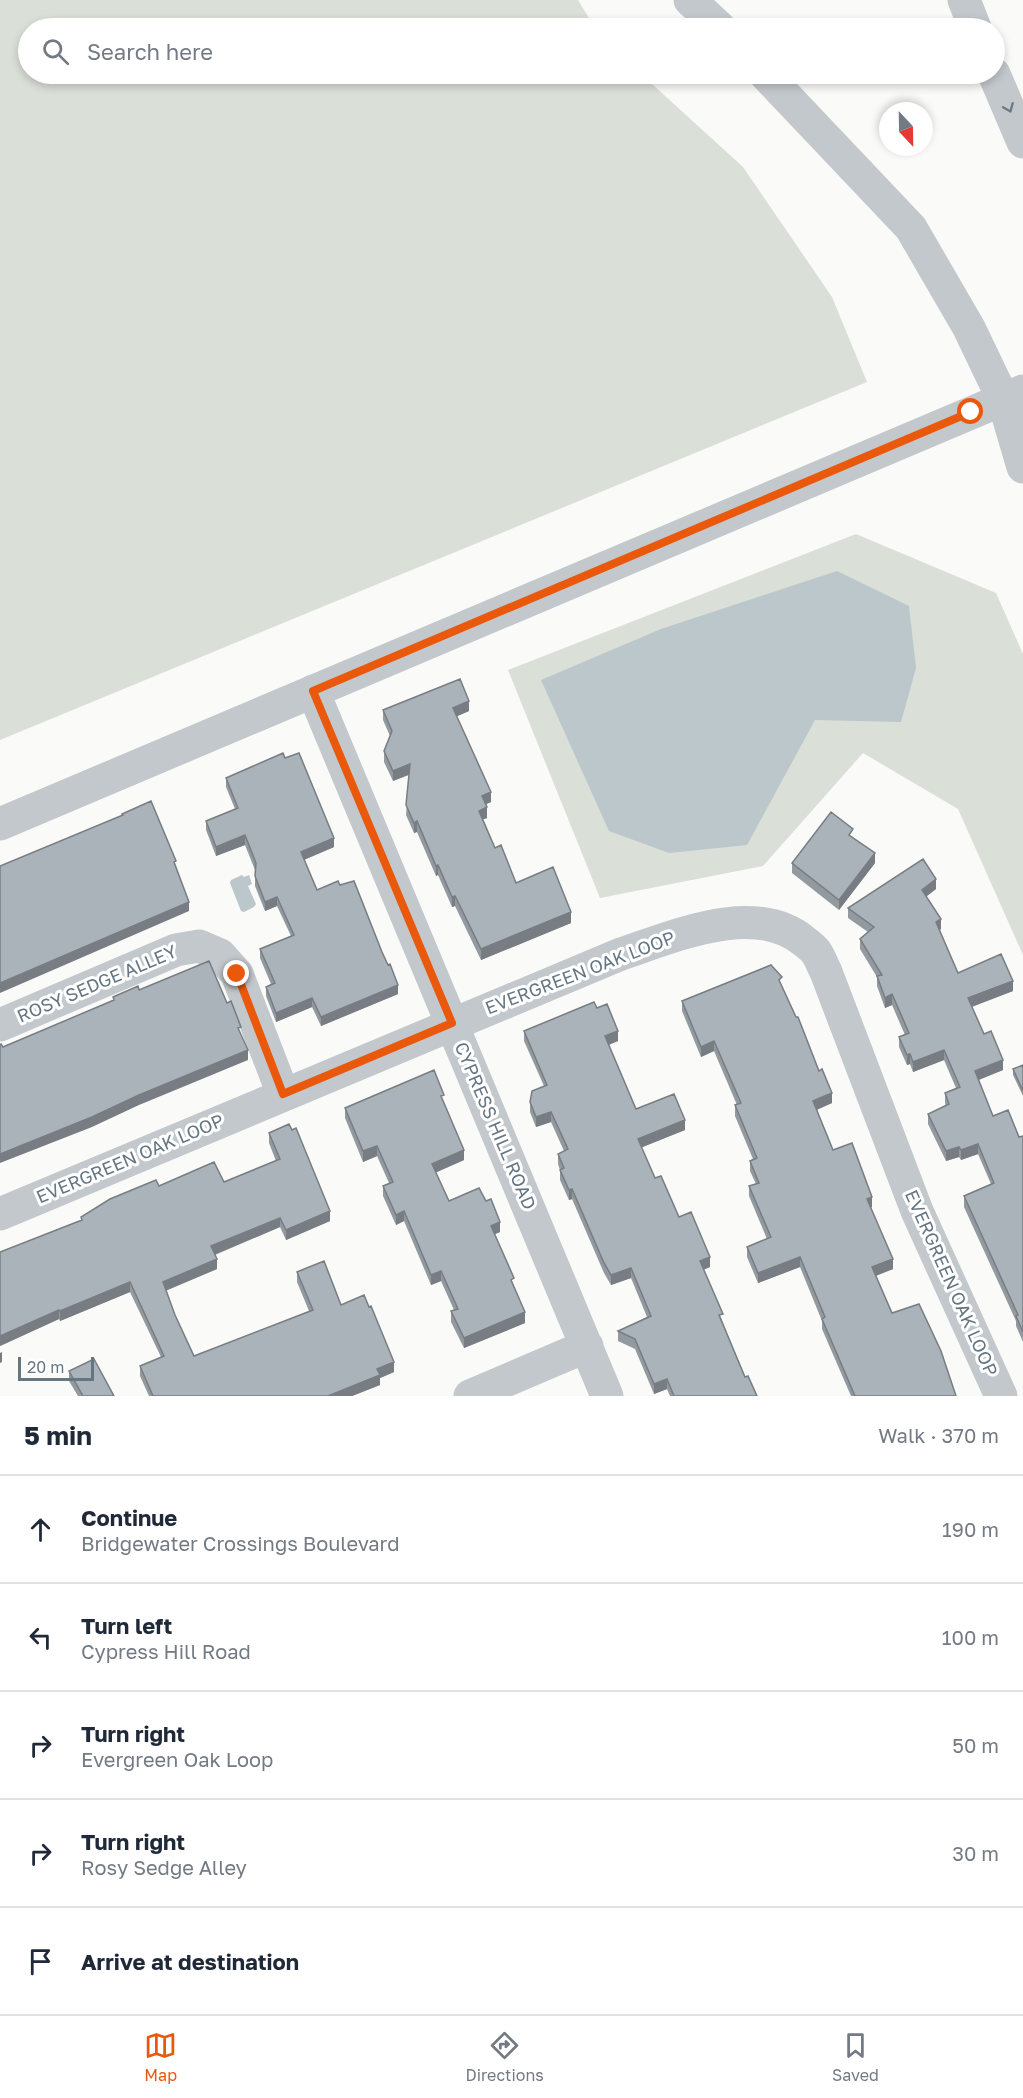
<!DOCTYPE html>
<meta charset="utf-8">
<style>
body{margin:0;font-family:"Golos Text",sans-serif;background:#f6f6f7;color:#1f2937}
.compass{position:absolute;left:879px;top:102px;width:54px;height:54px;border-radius:50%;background:#fff;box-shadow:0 3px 9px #0003;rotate:158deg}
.scale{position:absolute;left:18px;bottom:15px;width:76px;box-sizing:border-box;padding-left:6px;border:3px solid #657683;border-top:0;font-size:16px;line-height:21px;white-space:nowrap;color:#657683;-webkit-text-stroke:4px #fff;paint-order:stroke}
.stop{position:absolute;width:18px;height:18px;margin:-14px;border:4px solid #ea580c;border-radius:50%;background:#fff}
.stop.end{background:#ea580c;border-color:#fff;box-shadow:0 2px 6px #0008}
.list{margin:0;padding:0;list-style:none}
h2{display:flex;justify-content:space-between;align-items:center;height:78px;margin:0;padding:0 24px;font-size:26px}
h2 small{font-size:20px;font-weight:400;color:#747a83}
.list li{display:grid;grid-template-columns:39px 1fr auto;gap:18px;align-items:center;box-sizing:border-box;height:108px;padding:0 24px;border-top:2px solid #e0e1e3}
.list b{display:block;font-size:22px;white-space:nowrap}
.list p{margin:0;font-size:20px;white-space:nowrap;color:#747a83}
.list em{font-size:20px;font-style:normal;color:#747a83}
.icon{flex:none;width:33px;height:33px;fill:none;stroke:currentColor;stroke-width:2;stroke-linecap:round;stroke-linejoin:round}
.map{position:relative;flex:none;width:1023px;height:1396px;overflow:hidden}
.search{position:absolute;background:#fff;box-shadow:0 3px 9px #0003;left:18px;right:18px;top:18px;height:66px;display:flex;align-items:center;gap:15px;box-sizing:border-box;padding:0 21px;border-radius:33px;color:#747a83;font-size:22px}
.sheet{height:618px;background:#fff}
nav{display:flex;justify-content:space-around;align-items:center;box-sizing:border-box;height:84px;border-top:2px solid #e0e1e3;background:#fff;font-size:16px;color:#747a83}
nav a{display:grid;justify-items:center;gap:3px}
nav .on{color:#ea580c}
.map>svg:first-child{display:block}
</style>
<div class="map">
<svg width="1023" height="1396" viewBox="0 0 1023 1396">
<rect width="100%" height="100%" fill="#fafaf8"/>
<path fill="#dadfd7" d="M0,0H578L595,28H28V74H641L743,167L832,297L867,382L0,740Z
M856,534L996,593L1023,654V955L958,809L863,753L763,866L600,898L508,670Z"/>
<path fill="#bbc7cb" d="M837,571L909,606L916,668L901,722L815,720L747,845L669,853L609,831L541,680L661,629Z
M242,875L244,877L249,875L252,884L248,886L256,904L254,907L244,912L241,911L230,883L231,880Z"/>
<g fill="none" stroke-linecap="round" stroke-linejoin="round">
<path stroke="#c3c8cc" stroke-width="33" d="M690,0L720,28
M964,0L975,28
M765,74L911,228L969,328L1003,399L1023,467
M994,74L1023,142
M313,691L607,1396
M0,824L1023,391
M0,1025L176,950L199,946L220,955L237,974L283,1094
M0,1214L621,954C675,936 756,900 805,942C809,945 813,948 816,952C820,958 823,966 826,972L917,1211L1001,1396
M470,1396L587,1346"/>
</g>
<path fill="#929a9f" d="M383,710L469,711L457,716L491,802L486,804L487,818L483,819L495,848L516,883L571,923L481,960L455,906L452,907L438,875L436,876L417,832L414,833L406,815L409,775L393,781L384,762V751L390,736L383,720Z
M285,758L334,847L304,860L317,890L398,994L321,1026L312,1007L276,1022L266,996V987L271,984L260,958V949L291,936L277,906L265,911L255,886V870L245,845L216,856L206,830V821L235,809L226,787V778Z
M853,838L875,863L839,910L792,873V863Z
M936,889L926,896L941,929L939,930L958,973L1013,991L972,1007L984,1034L1003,1070L979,1080L993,1116L1019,1137L1023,1136V1342L1016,1326V1321L964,1207V1196L991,1184L978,1154L961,1160L959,1157L946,1161L928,1124V1114L946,1106L945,1103V1093L956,1088L944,1060L913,1072L910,1064L907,1065L899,1047V1037L905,1035L892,1005L885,1008L877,986V977L860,949V939L868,932L848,918V908Z
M782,986L832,1103L817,1110L833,1150L872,1207H871L893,1269L876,1276L892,1313L956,1396H851L822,1329V1321L800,1267L758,1283L747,1257V1247L767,1239L749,1196V1186L756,1184L750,1171V1161L753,1159L735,1116V1105H737L714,1051L701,1057L682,1011V1001Z
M597,1008L618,1041L609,1045L636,1109L685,1130L641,1147L655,1178L710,1267L703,1270L723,1323L745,1377L757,1396H670L667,1389L654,1394L635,1349L618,1341V1331L647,1317L631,1278L611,1285L604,1273L572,1199L569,1200L560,1180V1170L558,1164V1154L564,1151L551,1122L536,1127L530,1112V1102L544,1086L524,1041V1031Z
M1023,1065V1096L1013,1075V1069Z
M444,1104L464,1160L435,1173L449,1201L500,1232L494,1234L514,1286L525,1323L464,1348L451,1322V1311L454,1310L441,1281L431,1285L404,1221L396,1225L383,1196V1186L389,1183L377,1156L363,1162L345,1118V1108Z
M269,1133L330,1221L286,1240L280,1227L215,1255L217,1269L166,1290L175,1315L194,1356L309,1311L297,1282V1272L341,1305L394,1372L380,1378V1385L352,1396H149L140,1376V1366L161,1357L130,1292L60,1321L59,1319L0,1346L81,1220V1217L159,1186L224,1182L276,1161L269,1143Z
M69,1371L114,1396H78L69,1381Z"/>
<path fill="#777d82" d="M469,701V711L453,718V708Z
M410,764V774L393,781V771Z
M491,792V802L482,806V796Z
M487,807V818L479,821V811Z
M417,821V832L414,833V823Z
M245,835V845L216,856V847Z
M334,838V847L301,861V852Z
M875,853V863L839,910V900Z
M438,865V875L436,876V866Z
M936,879V889L922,900V890Z
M455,896V906L452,907V897Z
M277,897V906L265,911V902Z
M189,902V911L0,993V983Z
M571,912V923L481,960V949Z
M941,919V929L936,933V922Z
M1013,981V991L968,1008V998Z
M398,985V994L321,1026V1017Z
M892,994V1005L885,1008V998Z
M312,998V1007L276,1022V1013Z
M618,1031V1041L605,1046V1036Z
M714,1041V1051L701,1057V1047Z
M248,1050V1060L139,1105L92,1127L0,1163V1154L139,1095Z
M944,1050V1060L913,1072V1062Z
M910,1054V1064L907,1065V1055Z
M1003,1060V1070L975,1081V1071Z
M832,1093V1103L813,1111V1101Z
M551,1112V1122L536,1127V1117Z
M685,1120V1130L638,1149V1139Z
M978,1144V1154L961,1160V1150Z
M377,1146V1156L363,1162V1151Z
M959,1147V1157L946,1161V1151Z
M464,1150V1160L432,1174V1164Z
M572,1189V1199L569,1200V1190Z
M872,1197V1207L867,1209V1199Z
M330,1211V1221L286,1240V1230Z
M404,1211V1221L396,1225V1215Z
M280,1218V1227L211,1256V1246Z
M500,1222V1232L491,1236V1226Z
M710,1257V1267L700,1271V1261Z
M800,1257V1267L758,1283V1273Z
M217,1259V1269L163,1292V1282Z
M893,1259V1269L872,1277V1267Z
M631,1268V1278L611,1285V1275Z
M441,1271V1281L431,1285V1275Z
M130,1282V1292L60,1321V1311Z
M59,1310V1319L0,1346V1336Z
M525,1312V1323L464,1348V1338Z
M2,1352V1362L0,1363V1353Z
M394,1362V1372L380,1378V1385L352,1396H328L377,1369Z
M667,1379V1389L654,1394V1384Z"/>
<path fill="#aab3b9" stroke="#777d82" stroke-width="1.5" d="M460,679L469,701L453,708L491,792L482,796L487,807L479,811L495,848L501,845L516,883L553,867L571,912L481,949L455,896L452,897L438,865L436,866L417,821L414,823L406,805L410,764L393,771L384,751L392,731L383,710Z
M283,753L285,758L299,753L334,838L301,852L317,890L338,881L340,885L354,881L382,952L388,965L390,964L398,985L321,1017L312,998L276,1013L266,987L275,983L260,949L294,935L277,897L265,902L255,876L256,863L245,835L216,847L206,821L238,808L226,778Z
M151,801L176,861L174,862L189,902L0,983V866L123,815L122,814Z
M831,812L853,829L849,835L875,853L839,900L792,863Z
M923,859L936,879L922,890L941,919L936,922L958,973L1001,954L1013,981L968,998L984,1034L991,1031L1003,1060L975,1071L993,1116L1008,1110L1019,1137L1023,1136V1332L1016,1316L1018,1315L964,1196L994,1183L978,1144L961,1150L959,1147L946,1151L928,1114L949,1104L945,1093L960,1087L944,1050L913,1062L910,1054L907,1055L899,1037L909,1033L892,994L885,998L877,976L882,975L860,939L874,927L848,908Z
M209,961L227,1003L231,1001L241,1027L238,1028L248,1050L139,1095L92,1117L0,1154V1045L1,1044L3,1047L114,1000L113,997L138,986L139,990Z
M771,965L782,977L779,980L796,1017H798L819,1071L822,1069L832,1093L813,1101L833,1150L852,1143L872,1197L867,1199L893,1259L872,1267L892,1313L919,1304L941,1351L956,1396H855L822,1319L825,1317L800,1257L758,1273L747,1247L771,1237L749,1186L759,1183L750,1161L757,1158L735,1105L741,1103L714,1041L701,1047L682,1001Z
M594,1002L597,1008L607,1004L618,1031L605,1036L636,1109L674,1094L685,1120L638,1139L655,1178L661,1176L679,1217L691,1212L710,1257L700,1261L723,1314L719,1315L745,1377L748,1376L757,1396H674L667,1379L654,1384L635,1339L618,1331L651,1316L631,1268L611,1275L604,1263L572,1189L569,1190L560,1170L564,1168L558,1154L568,1149L551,1112L536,1117L530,1102L532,1091L547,1085L524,1031Z
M1023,1065V1091L1013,1069Z
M434,1070L444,1095L441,1096L464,1150L432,1164L449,1201L479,1188L486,1201L491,1199L500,1222L491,1226L514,1278L511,1280L525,1312L464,1338L451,1311L458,1309L441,1271L431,1275L404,1211L396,1215L383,1186L393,1182L377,1146L363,1151L345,1108Z
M289,1124L292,1130L296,1128L330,1211L286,1230L280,1218L211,1246L217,1259L163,1282L175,1315L194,1356L313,1310L297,1272L324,1261L341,1305L364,1295L369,1307L371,1306L394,1362L377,1369L380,1375L328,1396H153L140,1366L164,1356L130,1282L60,1311L59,1310L0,1336V1252L82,1220L81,1217L110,1199L156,1180L159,1186L214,1162L224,1182L280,1159L269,1133Z
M94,1359L114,1396H83L69,1371Z"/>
<defs><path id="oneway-chevron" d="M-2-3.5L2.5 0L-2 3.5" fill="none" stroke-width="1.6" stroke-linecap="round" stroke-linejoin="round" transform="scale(1.5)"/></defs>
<use stroke="#6a7a87" href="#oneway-chevron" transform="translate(1009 108) rotate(67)"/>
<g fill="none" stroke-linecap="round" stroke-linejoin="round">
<path stroke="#ea580c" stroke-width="8" d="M237,974L283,1094L452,1023L313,691L971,412"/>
</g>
<g text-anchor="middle" stroke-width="6" stroke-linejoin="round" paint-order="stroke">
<g font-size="18" fill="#657683" stroke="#fff">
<text transform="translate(580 973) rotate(-21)" y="6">EVERGREEN OAK LOOP</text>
<text transform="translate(97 984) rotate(-23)" y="6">ROSY SEDGE ALLEY</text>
<text transform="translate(495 1126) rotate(67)" y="6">CYPRESS HILL ROAD</text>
<text transform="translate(130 1159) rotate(-23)" y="6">EVERGREEN OAK LOOP</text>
<text transform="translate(951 1283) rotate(66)" y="6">EVERGREEN OAK LOOP</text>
</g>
</g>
</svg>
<svg class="compass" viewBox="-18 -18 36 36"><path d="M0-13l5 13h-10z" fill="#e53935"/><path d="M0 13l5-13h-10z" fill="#747a83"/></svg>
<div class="scale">20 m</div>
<div class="stop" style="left:971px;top:412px"></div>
<div class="stop end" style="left:237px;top:974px"></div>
<div class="search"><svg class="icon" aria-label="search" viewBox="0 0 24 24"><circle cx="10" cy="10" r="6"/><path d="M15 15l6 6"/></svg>Search here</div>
</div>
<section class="sheet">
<h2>5 min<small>Walk · 370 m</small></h2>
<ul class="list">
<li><svg class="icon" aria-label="ahead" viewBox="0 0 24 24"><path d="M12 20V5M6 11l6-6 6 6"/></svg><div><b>Continue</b><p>Bridgewater Crossings Boulevard</p></div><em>190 m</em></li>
<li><svg class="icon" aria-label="left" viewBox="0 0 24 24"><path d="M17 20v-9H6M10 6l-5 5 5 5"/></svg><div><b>Turn left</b><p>Cypress Hill Road</p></div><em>100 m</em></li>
<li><svg class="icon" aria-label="right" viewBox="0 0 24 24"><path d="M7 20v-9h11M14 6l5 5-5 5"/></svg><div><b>Turn right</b><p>Evergreen Oak Loop</p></div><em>50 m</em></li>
<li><svg class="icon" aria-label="right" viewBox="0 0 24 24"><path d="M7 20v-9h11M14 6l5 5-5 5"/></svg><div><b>Turn right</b><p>Rosy Sedge Alley</p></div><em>30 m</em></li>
<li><svg class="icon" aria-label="arrive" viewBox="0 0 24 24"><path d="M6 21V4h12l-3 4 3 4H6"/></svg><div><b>Arrive at destination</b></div></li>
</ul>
</section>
<nav>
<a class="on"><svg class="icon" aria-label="map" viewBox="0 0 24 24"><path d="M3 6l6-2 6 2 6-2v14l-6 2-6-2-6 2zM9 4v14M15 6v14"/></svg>Map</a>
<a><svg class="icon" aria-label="directions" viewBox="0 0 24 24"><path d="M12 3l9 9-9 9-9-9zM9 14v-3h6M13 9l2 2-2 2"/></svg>Directions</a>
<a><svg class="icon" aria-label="saved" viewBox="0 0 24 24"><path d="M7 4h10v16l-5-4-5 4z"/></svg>Saved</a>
</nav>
